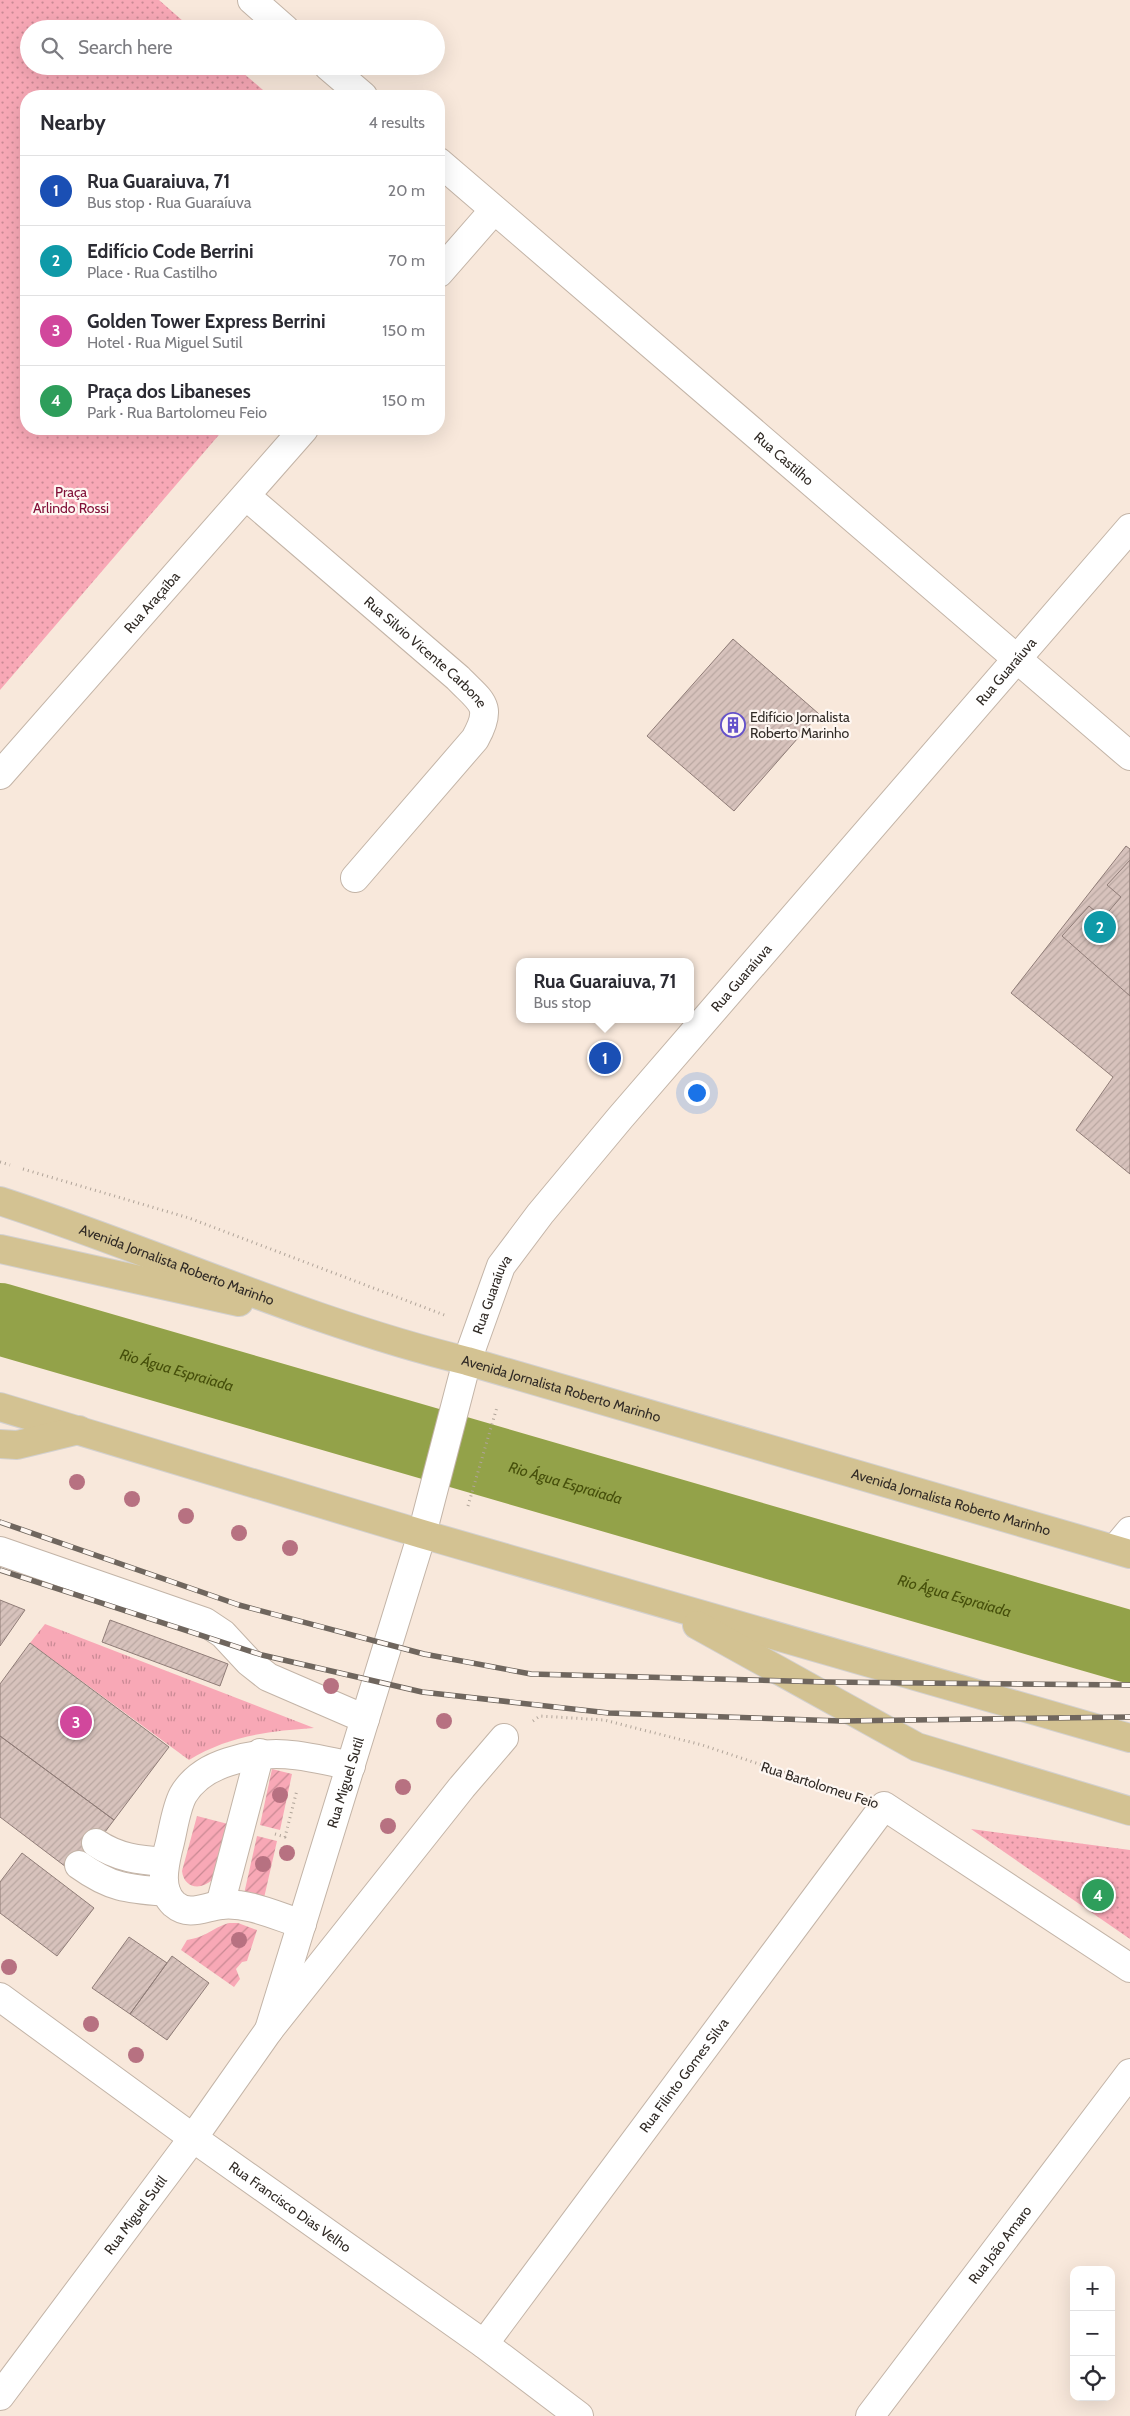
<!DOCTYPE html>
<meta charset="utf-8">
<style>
body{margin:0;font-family:Cabin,sans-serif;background:#f7f7f7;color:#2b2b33}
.controls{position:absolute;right:15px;bottom:15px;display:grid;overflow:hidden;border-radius:10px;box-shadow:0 5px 20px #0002}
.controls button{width:45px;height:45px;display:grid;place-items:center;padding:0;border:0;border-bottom:1px solid #e1e1e2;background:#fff;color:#2b2b33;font:25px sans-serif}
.you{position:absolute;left:696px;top:1092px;width:18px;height:18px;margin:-12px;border:4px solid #fff;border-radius:50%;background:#1a73e8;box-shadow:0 0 0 8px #1a73e833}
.badge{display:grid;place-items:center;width:32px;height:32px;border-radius:50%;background:#6451ca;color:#fff;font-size:16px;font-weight:700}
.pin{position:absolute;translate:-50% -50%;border:2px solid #fff;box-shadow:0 1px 5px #0006}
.popup{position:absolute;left:516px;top:958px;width:178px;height:65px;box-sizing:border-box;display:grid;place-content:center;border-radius:10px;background:#fff;filter:drop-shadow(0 1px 4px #0005);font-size:16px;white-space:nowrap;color:#7c7c81}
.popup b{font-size:19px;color:#2b2b33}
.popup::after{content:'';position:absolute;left:50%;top:100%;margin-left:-10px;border:10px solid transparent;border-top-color:#fff}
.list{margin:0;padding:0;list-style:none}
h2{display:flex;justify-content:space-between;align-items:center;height:65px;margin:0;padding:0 20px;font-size:21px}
h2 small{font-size:16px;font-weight:400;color:#7c7c81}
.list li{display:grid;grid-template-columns:32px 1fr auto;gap:15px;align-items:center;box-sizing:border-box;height:70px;padding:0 20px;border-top:1px solid #e1e1e2}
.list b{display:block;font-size:19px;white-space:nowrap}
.list p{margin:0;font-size:16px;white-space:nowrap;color:#7c7c81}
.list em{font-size:16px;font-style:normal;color:#7c7c81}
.icon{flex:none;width:28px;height:28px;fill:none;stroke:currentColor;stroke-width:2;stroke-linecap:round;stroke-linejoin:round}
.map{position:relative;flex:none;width:1130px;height:2416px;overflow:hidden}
.search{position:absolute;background:#fff;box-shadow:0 5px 20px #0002;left:20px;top:20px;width:425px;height:55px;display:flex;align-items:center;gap:12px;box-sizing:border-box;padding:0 18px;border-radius:28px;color:#7c7c81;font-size:19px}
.panel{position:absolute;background:#fff;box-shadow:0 5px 20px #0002;left:20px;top:90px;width:425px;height:345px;border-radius:20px}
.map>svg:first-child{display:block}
</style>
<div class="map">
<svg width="1130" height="2416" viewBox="0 0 1130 2416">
<defs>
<pattern id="grass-tufts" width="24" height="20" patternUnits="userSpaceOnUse" patternTransform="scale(1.25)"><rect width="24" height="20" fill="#f8a8b6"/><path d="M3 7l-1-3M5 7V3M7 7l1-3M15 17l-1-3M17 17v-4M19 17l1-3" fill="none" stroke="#c98994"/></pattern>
<pattern id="park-dots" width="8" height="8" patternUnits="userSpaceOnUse" patternTransform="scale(1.25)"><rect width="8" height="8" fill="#f8a8b6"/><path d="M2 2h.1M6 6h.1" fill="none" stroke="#c98994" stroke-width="1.8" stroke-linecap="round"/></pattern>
<pattern id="garden-furrows" width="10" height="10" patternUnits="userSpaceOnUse" patternTransform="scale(1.25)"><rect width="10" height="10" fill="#f8a8b6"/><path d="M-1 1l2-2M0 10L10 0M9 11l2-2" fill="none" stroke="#c98994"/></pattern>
<pattern id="building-hatch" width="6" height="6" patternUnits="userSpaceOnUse" patternTransform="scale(1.25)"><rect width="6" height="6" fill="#d7c2bc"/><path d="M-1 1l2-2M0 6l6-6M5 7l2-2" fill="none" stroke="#b9a7a1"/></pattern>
</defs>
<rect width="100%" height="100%" fill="#f8e8db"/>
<path fill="url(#grass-tufts)" d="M45,1624L314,1728C269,1731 228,1736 189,1760L30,1643Z"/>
<path fill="url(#park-dots)" d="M0,0H159L192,29H29V66H235L270,96H26V429H224L0,690Z
M971,1829L1130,1850V1939Z"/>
<path fill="url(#garden-furrows)" d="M272,1769L292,1774L280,1830L260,1825Z
M197,1816L228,1824L212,1880C200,1891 184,1888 182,1871Z
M257,1836L277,1841L264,1898L244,1894Z
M229,1923H238L257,1930L247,1961L242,1962L236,1969L240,1979L234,1987L181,1950L187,1940C207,1937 212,1928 229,1923Z"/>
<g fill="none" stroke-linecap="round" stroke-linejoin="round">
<path stroke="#93a249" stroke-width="72" id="s1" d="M0,1319L1130,1647"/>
</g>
<path fill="url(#building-hatch)" stroke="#8f7c77" d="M733,639L819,714L734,811L647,736Z
M1126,846L1130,849V1174L1076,1130L1113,1077L1011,993Z
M1130,860V996L1062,936L1089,906L1103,918L1121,897L1107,885Z
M0,1600L25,1610L0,1646Z
M110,1620L228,1664L220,1686L102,1642Z
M30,1643L169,1747L114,1820L0,1736V1684Z
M0,1736L114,1820L74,1873L0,1817Z
M22,1853L94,1908L57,1956L0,1913V1882Z
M129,1937L167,1963L130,2014L92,1988Z
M172,1956L209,1983L167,2040L130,2014Z"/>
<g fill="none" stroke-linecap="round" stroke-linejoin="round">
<defs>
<g id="minor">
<path d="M252,0L285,29"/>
<path d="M328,66L363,96"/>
<path id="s2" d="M439,162L1130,756"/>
<path d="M439,273L494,210"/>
<path id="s3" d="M246,496L458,678C481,702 494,705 475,739L355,878"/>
<path id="s4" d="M0,775L304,429"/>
<path d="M1115,1549L1130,1531"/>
<path d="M0,1551L205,1622L223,1634L249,1662L268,1677L365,1719"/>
<path d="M96,1843C118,1858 139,1860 165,1862"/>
<path d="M79,1865C111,1888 128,1889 166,1892"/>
<path d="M220,1905L260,1753"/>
<path d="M302,1924C276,1916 248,1902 221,1905C204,1907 189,1917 174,1904C159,1890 164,1867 168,1850C173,1833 175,1810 183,1795C193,1778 209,1768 228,1762C273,1747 306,1756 351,1766"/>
<path id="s5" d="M0,1997L193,2138L484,2344L579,2416"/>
<path id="s6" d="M269,2030L422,1534L467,1361L501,1266L540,1214L620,1118L1130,528"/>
<path id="s7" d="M484,2344L884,1806L1130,1968"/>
<path id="s8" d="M0,2396L193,2138L269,2030L462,1787L504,1738"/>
<path id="s9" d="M870,2416L1130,2073"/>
</g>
<g id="major">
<path id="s10" d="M0,1201C157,1252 307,1322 467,1361L1130,1554"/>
<path d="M0,1249L239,1302"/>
<path d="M0,1407L422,1534L1130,1738"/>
<path d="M0,1444L17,1445L79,1430"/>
<path d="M697,1625L917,1747L1130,1811"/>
</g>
</defs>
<use href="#minor" stroke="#c3b4a7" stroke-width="30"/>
<use href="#major" stroke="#d2d0cf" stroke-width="30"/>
<path stroke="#b0a499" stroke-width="3" stroke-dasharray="1 4" stroke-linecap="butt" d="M0,1162L10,1165
M23,1169L189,1218L447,1316
M468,1506L497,1407
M533,1721L540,1716L604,1720L702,1745L849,1794
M275,1834L285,1837L297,1790"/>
<use href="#minor" stroke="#fff" stroke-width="28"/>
<use href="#major" stroke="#d3c292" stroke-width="28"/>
<defs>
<path id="rail" d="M0,1522L239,1605L424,1654L531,1674L826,1682L1130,1685
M0,1570L262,1655L422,1692L609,1713L841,1721L1130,1717"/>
</defs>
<use href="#rail" stroke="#6f665e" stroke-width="5.5"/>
<use href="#rail" stroke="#fef7f2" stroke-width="4" stroke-dasharray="11" stroke-linecap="butt"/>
</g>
<g fill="#b77181">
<circle cx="77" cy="1482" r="8"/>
<circle cx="132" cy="1499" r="8"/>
<circle cx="186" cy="1516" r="8"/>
<circle cx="239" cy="1533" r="8"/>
<circle cx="290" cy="1548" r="8"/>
<circle cx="331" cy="1686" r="8"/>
<circle cx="444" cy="1721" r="8"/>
<circle cx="403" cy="1787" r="8"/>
<circle cx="280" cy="1795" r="8"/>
<circle cx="388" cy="1826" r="8"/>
<circle cx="287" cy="1853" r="8"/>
<circle cx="263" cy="1864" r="8"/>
<circle cx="239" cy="1940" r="8"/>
<circle cx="9" cy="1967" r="8"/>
<circle cx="91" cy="2024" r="8"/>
<circle cx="136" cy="2055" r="8"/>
</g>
<defs>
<symbol id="building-ring" viewBox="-11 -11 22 22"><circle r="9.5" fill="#fef7f2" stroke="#6451ca" stroke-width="1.5"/><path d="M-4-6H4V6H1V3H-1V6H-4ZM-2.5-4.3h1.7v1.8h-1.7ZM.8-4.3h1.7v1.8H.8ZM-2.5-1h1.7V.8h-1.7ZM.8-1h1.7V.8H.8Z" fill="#6451ca"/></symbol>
</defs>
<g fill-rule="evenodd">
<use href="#building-ring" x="719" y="711" width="28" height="28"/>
</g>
<g text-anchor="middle" stroke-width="4.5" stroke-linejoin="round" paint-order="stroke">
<g font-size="14" fill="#312b26" stroke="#fef7f2">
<text dy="5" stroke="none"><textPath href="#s2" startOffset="455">Rua Castilho</textPath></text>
<text dy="5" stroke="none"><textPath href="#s4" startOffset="230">Rua Araçaíba</textPath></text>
<text dy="5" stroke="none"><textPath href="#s3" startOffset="238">Rua Silvio Vicente Carbone</textPath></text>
<text dy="5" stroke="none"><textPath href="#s6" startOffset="1579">Rua Guaraíuva</textPath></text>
<text dy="5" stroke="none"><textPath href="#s6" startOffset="1174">Rua Guaraíuva</textPath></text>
<text dy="5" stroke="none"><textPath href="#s10" startOffset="188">Avenida Jornalista Roberto Marinho</textPath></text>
<text dy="5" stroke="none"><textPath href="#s6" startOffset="769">Rua Guaraíuva</textPath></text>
<text dy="5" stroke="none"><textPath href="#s10" startOffset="592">Avenida Jornalista Roberto Marinho</textPath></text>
<text dy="5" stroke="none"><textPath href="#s10" startOffset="998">Avenida Jornalista Roberto Marinho</textPath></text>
<text dy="5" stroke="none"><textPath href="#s6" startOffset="259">Rua Miguel Sutil</textPath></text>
<text transform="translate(820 1785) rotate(18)" y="5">Rua Bartolomeu Feio</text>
<text dy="5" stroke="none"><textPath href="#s7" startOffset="335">Rua Filinto Gomes Silva</textPath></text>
<text dy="5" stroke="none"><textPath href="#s5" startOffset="358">Rua Francisco Dias Velho</textPath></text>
<text dy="5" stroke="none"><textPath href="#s8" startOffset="226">Rua Miguel Sutil</textPath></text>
<text dy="5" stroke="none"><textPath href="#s9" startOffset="215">Rua João Amaro</textPath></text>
</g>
<g font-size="14" fill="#811038" stroke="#fef7f2">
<text x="71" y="497">Praça<tspan x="71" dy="16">Arlindo Rossi</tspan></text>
</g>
<g font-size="14" fill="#312b26" stroke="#fef7f2" text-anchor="start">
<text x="750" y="722">Edifício Jornalista<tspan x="750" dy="16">Roberto Marinho</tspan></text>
</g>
<g font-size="15" font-style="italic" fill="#464f0b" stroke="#fef7f2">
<text dy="5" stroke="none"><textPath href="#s1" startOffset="184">Rio Água Espraiada</textPath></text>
<text dy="5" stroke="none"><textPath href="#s1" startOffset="589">Rio Água Espraiada</textPath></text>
<text dy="5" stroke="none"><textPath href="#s1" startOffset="994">Rio Água Espraiada</textPath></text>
</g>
</g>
</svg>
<div class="controls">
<button>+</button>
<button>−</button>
<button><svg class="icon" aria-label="locate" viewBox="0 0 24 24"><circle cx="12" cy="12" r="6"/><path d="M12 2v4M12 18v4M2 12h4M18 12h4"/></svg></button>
</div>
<div class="you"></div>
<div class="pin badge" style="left:605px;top:1058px;background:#1a4fb4">1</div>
<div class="popup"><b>Rua Guaraiuva, 71</b>Bus stop</div>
<div class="pin badge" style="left:1100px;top:927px;background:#0f9aa8">2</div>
<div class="pin badge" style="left:76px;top:1722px;background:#d1479c">3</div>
<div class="pin badge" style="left:1098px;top:1895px;background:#2e9e5b">4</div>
<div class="search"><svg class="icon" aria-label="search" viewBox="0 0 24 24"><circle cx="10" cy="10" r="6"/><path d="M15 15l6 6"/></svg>Search here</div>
<section class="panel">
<h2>Nearby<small>4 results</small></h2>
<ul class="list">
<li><span class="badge" style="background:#1a4fb4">1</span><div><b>Rua Guaraiuva, 71</b><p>Bus stop · Rua Guaraíuva</p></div><em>20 m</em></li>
<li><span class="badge" style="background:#0f9aa8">2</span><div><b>Edifício Code Berrini</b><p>Place · Rua Castilho</p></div><em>70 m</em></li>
<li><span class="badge" style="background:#d1479c">3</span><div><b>Golden Tower Express Berrini</b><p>Hotel · Rua Miguel Sutil</p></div><em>150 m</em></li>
<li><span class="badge" style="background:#2e9e5b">4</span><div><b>Praça dos Libaneses</b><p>Park · Rua Bartolomeu Feio</p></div><em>150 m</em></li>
</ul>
</section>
</div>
